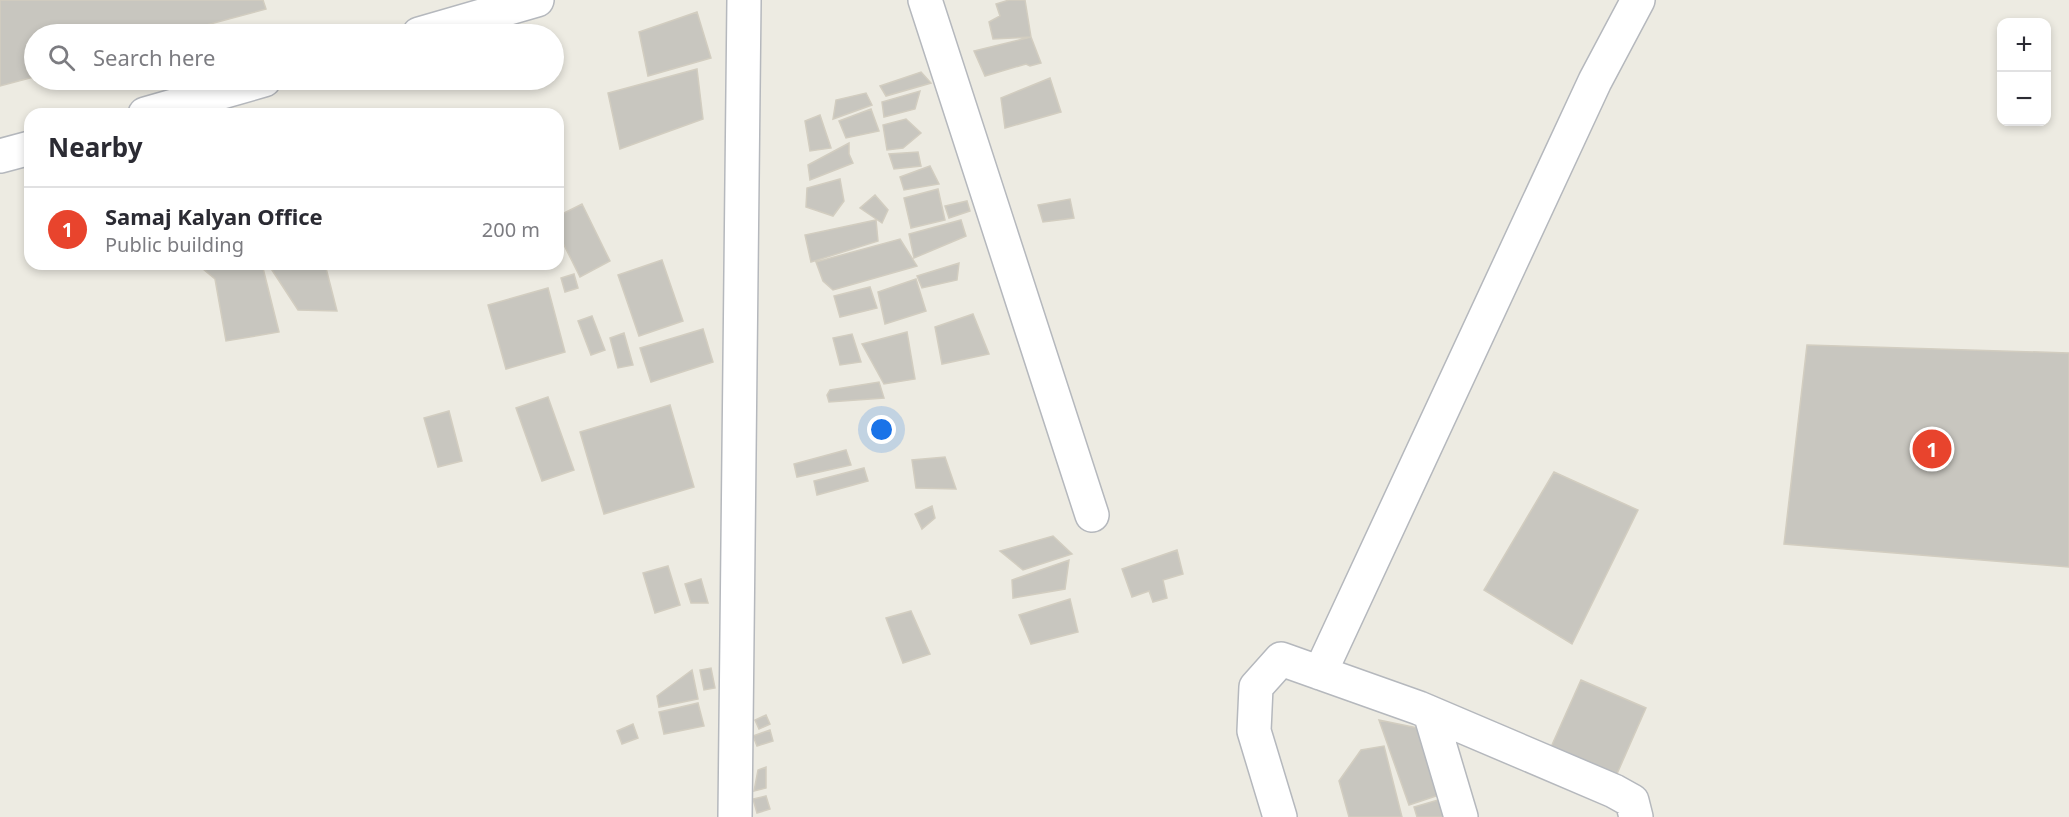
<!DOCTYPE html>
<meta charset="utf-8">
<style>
body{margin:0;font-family:"Noto Sans",sans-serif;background:#f7f7f7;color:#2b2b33}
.controls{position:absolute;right:18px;top:18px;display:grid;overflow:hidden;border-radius:12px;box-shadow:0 3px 9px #0003}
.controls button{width:54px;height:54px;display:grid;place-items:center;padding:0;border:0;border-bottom:2px solid #e1e1e2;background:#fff;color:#2b2b33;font:30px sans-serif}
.you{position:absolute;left:882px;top:430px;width:21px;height:21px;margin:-15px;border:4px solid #fff;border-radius:50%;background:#1a73e8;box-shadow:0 0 0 9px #1a73e833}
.badge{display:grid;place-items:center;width:39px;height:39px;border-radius:50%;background:#e8442d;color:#fff;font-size:20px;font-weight:700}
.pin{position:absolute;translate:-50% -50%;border:3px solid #fff;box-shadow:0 2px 6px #0006}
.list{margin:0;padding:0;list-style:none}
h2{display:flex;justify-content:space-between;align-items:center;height:78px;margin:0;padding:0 24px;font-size:26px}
h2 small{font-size:20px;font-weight:400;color:#7c7c81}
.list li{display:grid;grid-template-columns:39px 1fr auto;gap:18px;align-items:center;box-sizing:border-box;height:84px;padding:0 24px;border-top:2px solid #e1e1e2}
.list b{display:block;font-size:22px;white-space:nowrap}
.list p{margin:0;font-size:20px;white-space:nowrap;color:#7c7c81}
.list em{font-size:20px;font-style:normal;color:#7c7c81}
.icon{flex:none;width:33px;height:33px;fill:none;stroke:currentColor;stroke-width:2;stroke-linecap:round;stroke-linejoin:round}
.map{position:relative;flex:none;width:2069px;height:817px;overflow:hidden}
.search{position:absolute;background:#fff;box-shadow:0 3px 9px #0003;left:24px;top:24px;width:540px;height:66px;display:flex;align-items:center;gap:15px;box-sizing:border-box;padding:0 21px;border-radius:33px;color:#7c7c81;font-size:22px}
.panel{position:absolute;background:#fff;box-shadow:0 3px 9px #0003;left:24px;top:108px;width:540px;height:162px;border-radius:18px}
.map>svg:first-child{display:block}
</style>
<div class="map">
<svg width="2069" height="817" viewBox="0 0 2069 817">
<rect width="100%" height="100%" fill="#edebe2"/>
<path fill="#c8c6bf" stroke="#d2cdc0" stroke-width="1.5" d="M0,0H263L266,9L173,34H34V77L0,86Z
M1009,0H1025L1031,37L993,39L989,22L1000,16L996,4Z
M697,12L711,58L648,76L639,32Z
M1031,37L1041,63L1030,66L1026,64L985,76L974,51Z
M697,69L703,119L620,149L608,93Z
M921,72L931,83L886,96L880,86Z
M1050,78L1061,112L1005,128L1001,98Z
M920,91L915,109L884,117L882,102Z
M866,93L872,105L833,119L836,100Z
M871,109L879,131L846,138L839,121Z
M820,115L831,148L810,151L805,121Z
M906,119L921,133L903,148L887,150L883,125Z
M849,143V154L853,163L810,180L808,165Z
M918,152L921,166L894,169L889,154Z
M930,166L939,184L904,190L900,177Z
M840,179L844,201L833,216L806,207L807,188Z
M938,189L945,220L911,228L904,198Z
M875,195L888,210L882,223L860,208Z
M1070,199L1074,218L1043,222L1038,205Z
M967,201L970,211L949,218L945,206Z
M582,204L610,261L580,277L558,233V216Z
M876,220L878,241L811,262L805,235Z
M961,220L966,236L914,258L909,234Z
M900,239L917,266L833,290L823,281L816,262Z
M662,260L683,321L639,336L618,275Z
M959,263L957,280L922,288L917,276Z
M197,264H262L279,332L226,341L215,279Z
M268,264H325L337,311L298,310Z
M574,274L578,288L565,292L561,278Z
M916,279L926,311L885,324L878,292Z
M870,287L877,308L840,317L834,296Z
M548,288L565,352L506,369L488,305Z
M973,314L989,354L942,364L935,327Z
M592,316L605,350L591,355L578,321Z
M703,329L713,362L651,382L640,348Z
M907,332L915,379L884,384L862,344Z
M624,333L633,365L618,368L610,338Z
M852,334L861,362L840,365L833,338Z
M1807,345L2069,353V567L1784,544Z
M879,382L884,398L829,402L827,395L830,390Z
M548,397L574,470L542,481L516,408Z
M670,405L694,487L604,514L580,432Z
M449,411L462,461L438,467L424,418Z
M846,450L851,465L797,477L794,464Z
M945,457L956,489L916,488L912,460Z
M864,468L868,481L817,495L814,481Z
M1554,472L1638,510L1572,644L1484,590Z
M932,506L935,518L922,529L915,514Z
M1053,536L1072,554L1023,570L1000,551Z
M1177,550L1183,574L1163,580L1167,598L1153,602L1149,591L1132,597L1122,569Z
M1069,560L1065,589L1013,598L1012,580Z
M668,566L680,605L655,613L643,573Z
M701,579L708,603H691L685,584Z
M1070,599L1078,632L1031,644L1019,615Z
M911,611L930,654L903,663L886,618Z
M711,668L715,688L704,690L700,670Z
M692,670L698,699L659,707L657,696Z
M1581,680L1646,708L1616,776L1551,747Z
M698,703L704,726L664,734L659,712Z
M766,715L770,724L759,729L755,720Z
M1379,720L1427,730L1445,793L1409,805Z
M633,724L638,738L622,744L617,731Z
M770,730L773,741L757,746L753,736Z
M1384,746L1402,817H1349L1339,781L1361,750Z
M766,767V788L754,791L758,770Z
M766,796L770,809L757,813L753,799Z
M1452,796L1458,817H1417L1414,807Z"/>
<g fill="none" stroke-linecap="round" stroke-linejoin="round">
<defs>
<path id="minor" d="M925,0L1092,515
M419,34L537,0
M145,114L264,80
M0,156L30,148
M1320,673L1595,81L1638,0
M1430,713L1461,817
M735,817L744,0
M1280,817L1254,731L1256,687L1281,659L1419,708L1614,791L1632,801L1636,817"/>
</defs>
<use href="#minor" stroke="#b5b8bd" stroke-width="36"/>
<use href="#minor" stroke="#fff" stroke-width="33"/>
</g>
</svg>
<div class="controls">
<button>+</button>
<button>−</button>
</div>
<div class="you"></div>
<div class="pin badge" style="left:1932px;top:449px">1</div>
<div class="search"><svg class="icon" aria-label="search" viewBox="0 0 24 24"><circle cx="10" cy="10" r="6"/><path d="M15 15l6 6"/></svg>Search here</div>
<section class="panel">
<h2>Nearby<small></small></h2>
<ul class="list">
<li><span class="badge">1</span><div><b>Samaj Kalyan Office</b><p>Public building</p></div><em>200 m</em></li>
</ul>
</section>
</div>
